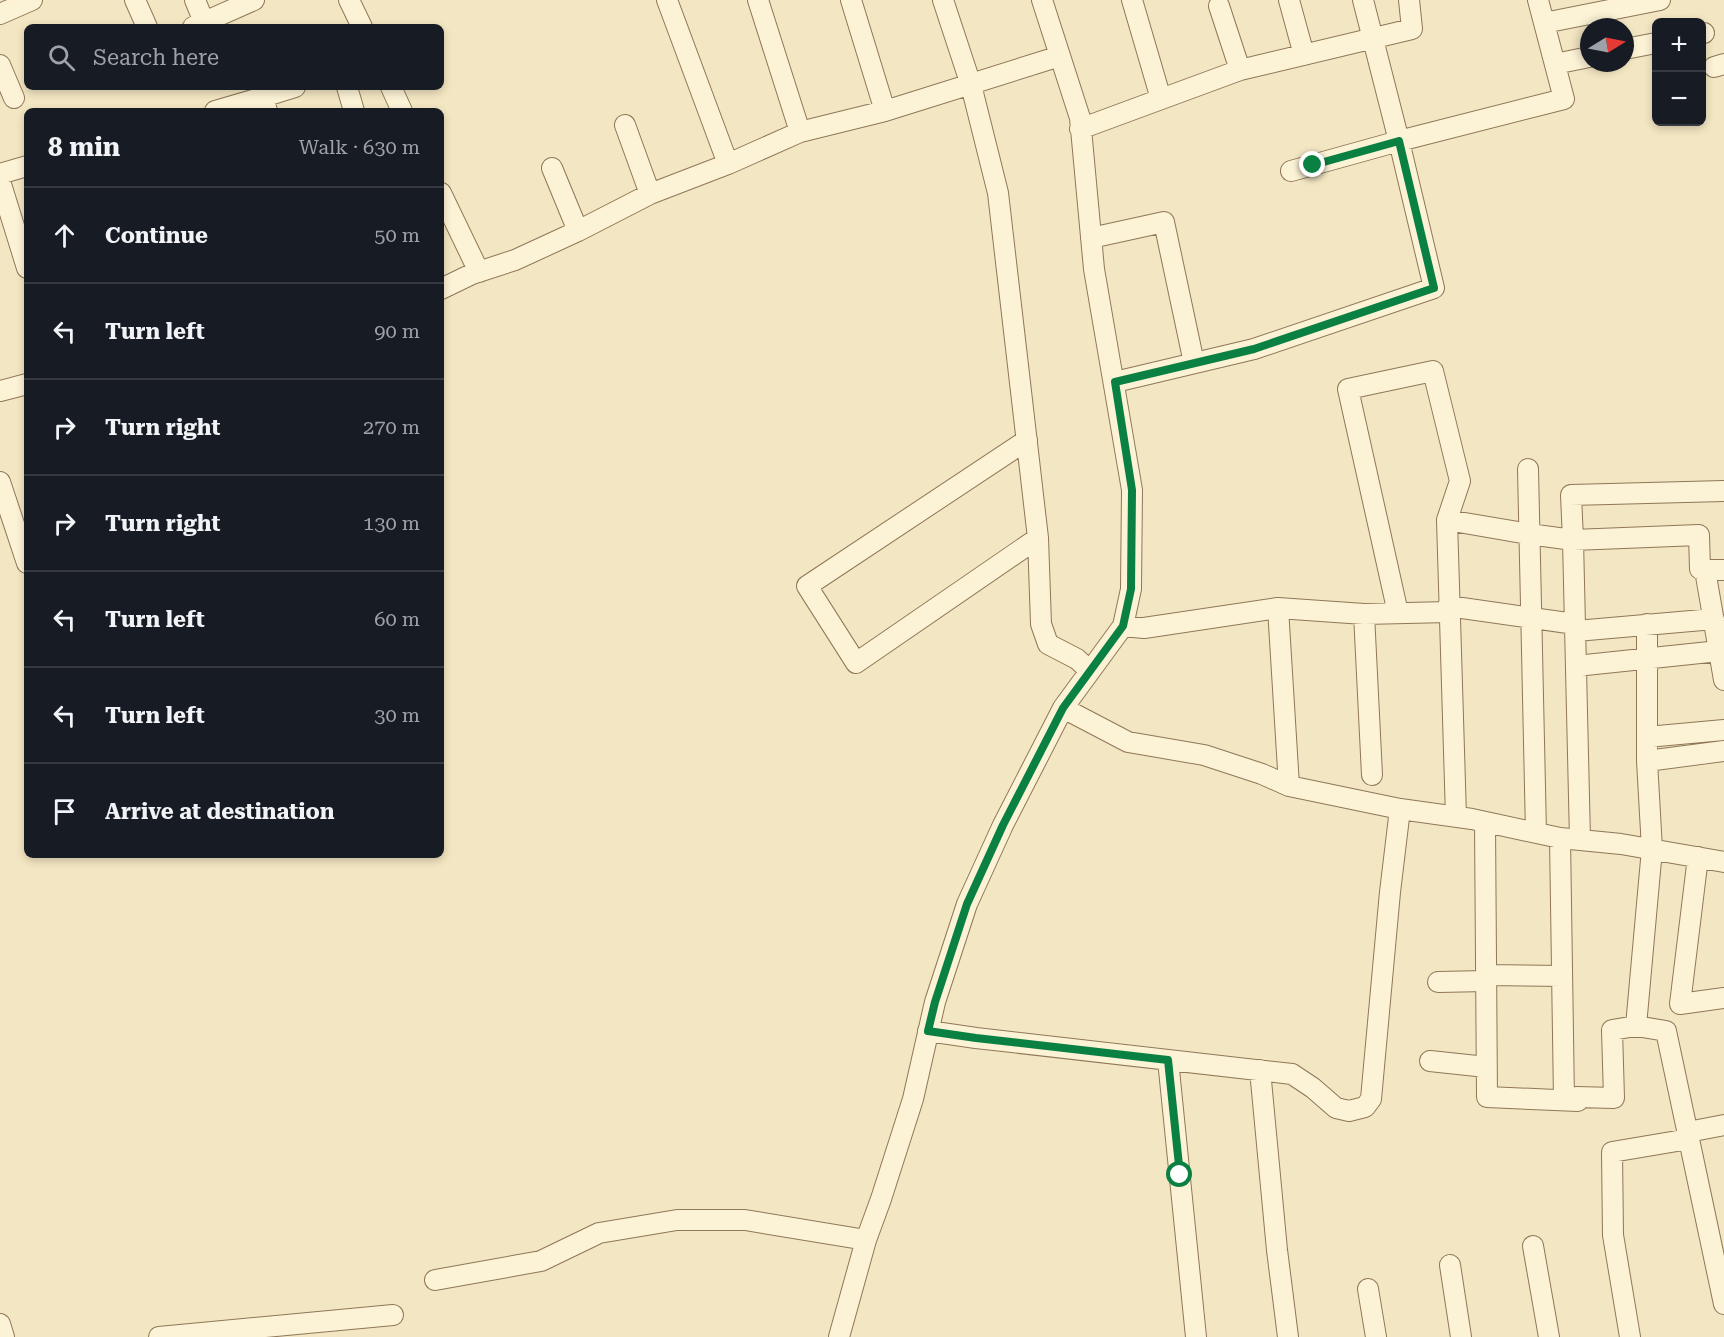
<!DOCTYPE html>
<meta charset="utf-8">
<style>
body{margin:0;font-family:"Roboto Serif",serif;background:#242831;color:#f1f3f6}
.controls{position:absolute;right:18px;top:18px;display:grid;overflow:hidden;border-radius:9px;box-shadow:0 3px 9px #0003}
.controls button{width:54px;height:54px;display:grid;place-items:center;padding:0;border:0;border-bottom:2px solid #363941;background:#171b24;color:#f1f3f6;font:30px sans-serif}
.compass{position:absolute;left:1580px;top:18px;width:54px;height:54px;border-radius:50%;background:#171b24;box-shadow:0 3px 9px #0003;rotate:80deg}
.stop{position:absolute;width:18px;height:18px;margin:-14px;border:4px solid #0b8043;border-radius:50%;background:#fff}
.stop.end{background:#0b8043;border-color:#fff;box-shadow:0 2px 6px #0008}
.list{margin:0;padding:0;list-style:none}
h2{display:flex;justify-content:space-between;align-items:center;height:78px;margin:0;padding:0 24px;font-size:26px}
h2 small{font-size:20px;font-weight:400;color:#9ea1a6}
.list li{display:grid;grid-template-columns:39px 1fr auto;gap:18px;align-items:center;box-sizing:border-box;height:96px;padding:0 24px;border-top:2px solid #363941}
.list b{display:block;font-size:22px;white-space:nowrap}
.list em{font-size:20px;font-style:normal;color:#9ea1a6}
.icon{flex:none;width:33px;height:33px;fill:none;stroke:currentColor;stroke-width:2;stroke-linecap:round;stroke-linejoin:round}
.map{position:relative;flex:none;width:1724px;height:1337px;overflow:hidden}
.search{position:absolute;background:#171b24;box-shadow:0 3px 9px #0003;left:24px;top:24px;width:420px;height:66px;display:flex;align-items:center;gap:15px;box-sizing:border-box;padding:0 21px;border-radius:9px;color:#9ea1a6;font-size:22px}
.panel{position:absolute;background:#171b24;box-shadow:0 3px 9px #0003;left:24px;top:108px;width:420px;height:750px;border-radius:9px}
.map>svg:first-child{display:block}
</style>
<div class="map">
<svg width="1724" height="1337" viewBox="0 0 1724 1337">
<rect width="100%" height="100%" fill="#f3e6c2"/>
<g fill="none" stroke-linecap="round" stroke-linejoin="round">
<defs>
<path id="minor" d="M135,0L147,27
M195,0L206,27
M349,0L362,27
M667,0L728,164L800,132L885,111L1060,56
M758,0L800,132
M851,0L885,111
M943,0L971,85L998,193L1038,538L1041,624L1048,644L1077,659L1090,671
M1132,0L1161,99
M1289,0L1304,55
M1219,6L1240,70
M0,14L32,0
M1544,23L1660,0
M193,27L254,0
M1702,33H1704
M1625,49L1656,43
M1555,64L1589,57
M0,65L14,98
M1714,67L1724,64
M347,87L354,111
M391,87L402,111
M263,97L295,87
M215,111L263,97L267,111
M625,125L650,194
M1080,129L1240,70L1412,29L1409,0
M552,168L578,231L650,194L728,164
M1291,171L1399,141L1363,0
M0,174L27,166
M0,181L27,268
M441,193L479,272
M1091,238L1164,222L1194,363
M441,289L472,274L515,260L578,231
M1115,382L1254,349L1434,288L1399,141L1564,99L1538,0
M0,391L27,384
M1027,440L807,586L856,663L1038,538
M1528,469L1536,833
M0,482L27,563
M1705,570H1724
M1448,606L1575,624
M1278,608L1289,786
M1398,613L1348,389L1433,371L1460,481L1447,520
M1364,614L1372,775
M1123,626L1144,628L1278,608L1364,614L1449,612
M1576,631L1714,619
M1576,666L1719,651
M1063,708L1128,742L1204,755L1262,774L1289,786L1400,809L1472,819L1560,838L1621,844L1724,862
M1647,737L1724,730
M1724,751L1647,761L1652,849L1636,1026L1666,1031L1724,1304
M1647,761V624
M1456,817L1447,520L1529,534L1573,540L1699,535L1700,569L1705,570L1724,680
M1485,823L1487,1097L1578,1101L1577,1097L1614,1098L1612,1030L1636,1026
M1560,838L1564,1100
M1580,840L1573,540L1571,495L1724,491
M1698,857L1680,1004L1724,998
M1486,975L1562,976
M1438,982L1486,981
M928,1031L976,1038L1292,1074L1313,1088L1336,1108L1349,1111L1365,1107L1371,1099L1390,892L1400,809
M1168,1060L1196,1337
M1430,1061L1486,1067
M1260,1070L1277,1250L1288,1337
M1688,1132L1724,1125
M1533,1246L1549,1337
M1450,1265L1461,1337
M435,1280L541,1261L599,1233L677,1220H745L866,1240
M1368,1289L1376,1337
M0,1324L4,1337
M159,1337L393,1315
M839,1337L866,1240L881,1199L913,1099L935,1002L967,904L1003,825L1063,708L1123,626L1131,589L1132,490L1094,269L1080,118L1042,0
M1630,1337L1613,1235L1612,1152L1689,1139"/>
</defs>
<use href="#minor" stroke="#8f7757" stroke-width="22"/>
<use href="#minor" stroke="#fcf2d6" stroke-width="20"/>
</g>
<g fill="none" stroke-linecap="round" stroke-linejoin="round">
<path stroke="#0b8043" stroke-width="8" d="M1180,1175L1168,1060L976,1038L928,1031L935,1002L967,904L1003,825L1063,708L1123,626L1131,589L1132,490L1115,382L1254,349L1434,288L1399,141L1313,165"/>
</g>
</svg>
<div class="controls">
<button>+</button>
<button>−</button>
</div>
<svg class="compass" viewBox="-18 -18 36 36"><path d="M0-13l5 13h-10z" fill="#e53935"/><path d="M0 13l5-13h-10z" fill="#9ea1a6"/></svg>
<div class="stop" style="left:1180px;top:1175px"></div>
<div class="stop end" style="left:1313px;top:165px"></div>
<div class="search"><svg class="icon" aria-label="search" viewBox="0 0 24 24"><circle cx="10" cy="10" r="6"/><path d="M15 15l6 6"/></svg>Search here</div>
<section class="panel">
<h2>8 min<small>Walk · 630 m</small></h2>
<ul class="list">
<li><svg class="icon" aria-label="ahead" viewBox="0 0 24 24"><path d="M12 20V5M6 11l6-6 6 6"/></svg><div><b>Continue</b></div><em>50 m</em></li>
<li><svg class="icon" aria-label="left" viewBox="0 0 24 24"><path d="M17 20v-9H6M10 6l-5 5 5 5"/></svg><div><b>Turn left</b></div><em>90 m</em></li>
<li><svg class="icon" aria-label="right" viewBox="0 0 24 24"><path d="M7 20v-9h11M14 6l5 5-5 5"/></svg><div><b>Turn right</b></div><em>270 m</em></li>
<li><svg class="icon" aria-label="right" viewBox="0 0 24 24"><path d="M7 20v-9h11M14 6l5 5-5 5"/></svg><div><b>Turn right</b></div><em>130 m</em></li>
<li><svg class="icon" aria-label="left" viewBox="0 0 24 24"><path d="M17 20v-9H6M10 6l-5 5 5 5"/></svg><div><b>Turn left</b></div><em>60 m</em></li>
<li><svg class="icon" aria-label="left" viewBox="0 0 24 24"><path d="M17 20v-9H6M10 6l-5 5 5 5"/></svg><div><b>Turn left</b></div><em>30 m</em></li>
<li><svg class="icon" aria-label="arrive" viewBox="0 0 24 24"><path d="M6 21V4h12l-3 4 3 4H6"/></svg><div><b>Arrive at destination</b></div></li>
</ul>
</section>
</div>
